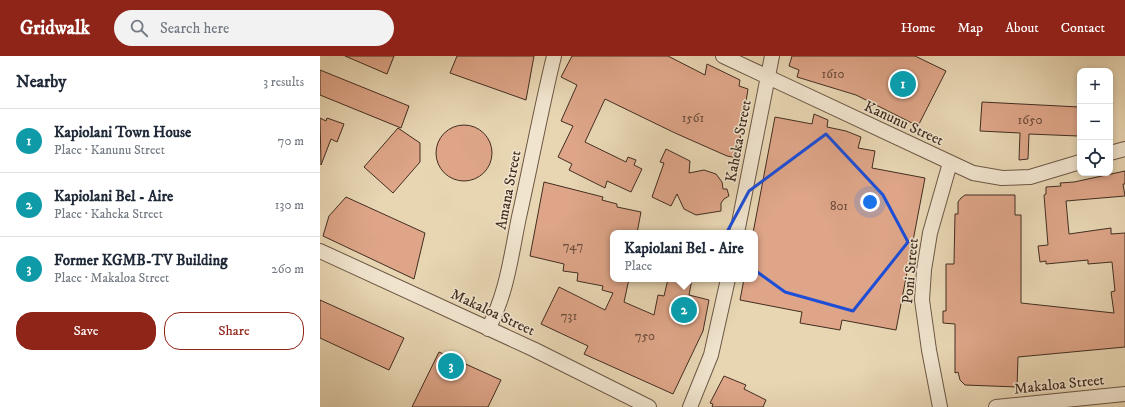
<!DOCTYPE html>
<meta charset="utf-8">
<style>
body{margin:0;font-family:"IM FELL DW Pica",serif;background:#f2f2f3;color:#1f2937}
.controls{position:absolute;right:12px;top:12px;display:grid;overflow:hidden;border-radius:8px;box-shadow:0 2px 6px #0003}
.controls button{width:36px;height:36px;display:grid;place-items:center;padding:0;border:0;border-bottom:1px solid #e0e1e3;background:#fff;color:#1f2937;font:20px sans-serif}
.you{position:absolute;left:550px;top:146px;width:14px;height:14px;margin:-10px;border:3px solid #fff;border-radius:50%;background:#1a73e8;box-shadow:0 0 0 6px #1a73e833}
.badge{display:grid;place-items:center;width:26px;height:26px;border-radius:50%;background:#8f2418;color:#fff;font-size:13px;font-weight:700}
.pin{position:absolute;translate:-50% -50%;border:2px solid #fff;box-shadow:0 1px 4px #0006}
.popup{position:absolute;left:290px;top:174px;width:148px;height:52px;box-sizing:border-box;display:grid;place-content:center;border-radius:8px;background:#fff;filter:drop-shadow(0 1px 3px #0005);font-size:13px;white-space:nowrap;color:#747a83}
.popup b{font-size:15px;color:#1f2937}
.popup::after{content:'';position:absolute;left:50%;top:100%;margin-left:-8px;border:8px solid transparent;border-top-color:#fff}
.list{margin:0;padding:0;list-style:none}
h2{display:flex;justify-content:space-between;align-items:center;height:52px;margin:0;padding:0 16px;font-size:17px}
h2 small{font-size:13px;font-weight:400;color:#747a83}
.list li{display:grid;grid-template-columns:26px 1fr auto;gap:12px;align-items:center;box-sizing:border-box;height:64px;padding:0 16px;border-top:1px solid #e0e1e3}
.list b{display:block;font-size:15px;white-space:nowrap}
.list p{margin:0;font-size:13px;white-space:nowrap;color:#747a83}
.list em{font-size:13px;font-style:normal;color:#747a83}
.actions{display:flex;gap:8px;padding:12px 16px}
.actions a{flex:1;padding:9px 0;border:1px solid #8f2418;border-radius:16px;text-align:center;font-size:14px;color:#8f2418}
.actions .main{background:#8f2418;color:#fff}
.icon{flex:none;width:22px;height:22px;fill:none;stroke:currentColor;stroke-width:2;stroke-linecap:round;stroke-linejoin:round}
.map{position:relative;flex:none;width:805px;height:351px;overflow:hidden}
header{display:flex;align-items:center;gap:24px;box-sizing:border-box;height:56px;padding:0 20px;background:#8f2418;color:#fff}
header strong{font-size:19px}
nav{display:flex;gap:22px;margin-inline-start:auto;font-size:14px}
.search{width:280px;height:36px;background:#f2f2f3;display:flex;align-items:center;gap:10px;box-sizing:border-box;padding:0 14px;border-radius:22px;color:#747a83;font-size:15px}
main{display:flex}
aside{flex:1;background:#fff}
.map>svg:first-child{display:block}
</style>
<header>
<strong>Gridwalk</strong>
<div class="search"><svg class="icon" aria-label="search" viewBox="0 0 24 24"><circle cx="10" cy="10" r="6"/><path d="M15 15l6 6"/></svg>Search here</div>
<nav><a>Home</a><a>Map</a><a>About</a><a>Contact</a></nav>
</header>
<main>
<aside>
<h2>Nearby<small>3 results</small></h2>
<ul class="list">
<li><span class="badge" style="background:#0f9aa8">1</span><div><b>Kapiolani Town House</b><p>Place · Kanunu Street</p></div><em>70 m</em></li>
<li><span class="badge" style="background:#0f9aa8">2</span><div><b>Kapiolani Bel - Aire</b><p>Place · Kaheka Street</p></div><em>130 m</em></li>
<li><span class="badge" style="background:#0f9aa8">3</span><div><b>Former KGMB-TV Building</b><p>Place · Makaloa Street</p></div><em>260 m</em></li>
</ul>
<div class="actions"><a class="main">Save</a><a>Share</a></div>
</aside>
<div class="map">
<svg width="805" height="351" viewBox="0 0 805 351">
<rect width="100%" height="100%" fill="#e8d6b3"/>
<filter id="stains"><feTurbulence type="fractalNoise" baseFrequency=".005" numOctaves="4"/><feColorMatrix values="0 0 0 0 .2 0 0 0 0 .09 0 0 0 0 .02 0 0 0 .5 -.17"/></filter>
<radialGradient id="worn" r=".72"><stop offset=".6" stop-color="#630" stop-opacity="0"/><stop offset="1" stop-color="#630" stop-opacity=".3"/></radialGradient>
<path fill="#dea588" stroke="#422d20" d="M25,0H74L67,18Z
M137,0H214L206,44L130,17Z
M252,0H348L385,19L387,8L420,24L419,30L428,33L417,102L407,100L355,77L285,43L265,86L306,106L308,101L316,104L314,109L322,113L311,136L287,125L285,132L249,114L252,108L238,101L253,70L241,65L257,29L241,21Z
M472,0H595L626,15L598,70L536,39L477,21L479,14L469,10Z
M0,14L89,50L81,72L0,39Z
M662,46L759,51L758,80L709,78L708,103L699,104L700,77L660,75Z
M494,58L508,64L507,71L526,75L541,81L538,92L555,95L552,112L605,122L576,274L522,264L520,274L480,267L482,256L420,244L424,223H435V177H433L455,61L492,68Z
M0,62L6,65L7,62L24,68L17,86L11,83L1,109Z
M116 97a28 28 0 1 1 56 0a28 28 0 1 1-56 0Z
M78,72L100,87V106L73,137L44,111Z
M346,93L370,105L369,117L384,114L396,118L402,126L403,133H407L409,140L404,143L401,147V155L376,159L364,153L357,138L351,150L332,141L344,107L340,106Z
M805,115V128H803L805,140L746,145L749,178L791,172V178L805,177V291L698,301L697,331L645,329L640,324L638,316L635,317V268L623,267V255H626V208H634L635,158H638V146L641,142L645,139H695V159H701V247L794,257L791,236L795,235L792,206L768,208V204L726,208V205L720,206L718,190L728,189L724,139L726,138V131L741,130L740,127L754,126Z
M224,126L283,141L282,144L297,148V151L321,156L317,177H293V223H309L304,246L334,259L338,239L344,240L348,223H372L369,239L389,244L383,275L353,338L264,298L268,290L221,268L239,231L285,254L293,237L282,234L283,230L257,225L258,217L243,215L244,208L210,200Z
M26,141L105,177L94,223L3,180L9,160Z
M0,244L84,282L69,314L0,282Z
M119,296L181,324L168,351H92Z
M404,320L426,329L424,333L446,344L443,351H392L393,348L390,347Z"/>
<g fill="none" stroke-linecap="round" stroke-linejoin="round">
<defs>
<path id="minor" d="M403,0L653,117L682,122L710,121L760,106
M790,97L805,93
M417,177L452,0
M0,195L213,293L329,351
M168,273C187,237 191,200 199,161C211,108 221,53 234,0
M370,351L391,299L408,223
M620,351L609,294L602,244L604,214L610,177L630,107
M676,351L805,338"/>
</defs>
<use href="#minor" stroke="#6c5745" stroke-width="16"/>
<use href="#minor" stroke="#f0e4ce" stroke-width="14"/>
</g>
<path fill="none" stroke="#1d4ed8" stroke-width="3" stroke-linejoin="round" d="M506,78L563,139L588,186L533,255L465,236L400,189L429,135Z"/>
<g text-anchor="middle" stroke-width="3" stroke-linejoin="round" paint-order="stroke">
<g font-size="13" fill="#694b3a">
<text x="513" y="22">1610</text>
<text x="373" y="66">1561</text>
<text x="710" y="68">1650</text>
<text x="519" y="154">801</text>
<text x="253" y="194">747</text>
<text x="249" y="264">731</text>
<text x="325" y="284">750</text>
</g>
<g font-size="15" fill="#422d20" stroke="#f0e4ce">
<text transform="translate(584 67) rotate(25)" y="5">Kanunu Street</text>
<text transform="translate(418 85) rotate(-79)" y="5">Kaheka Street</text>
<text transform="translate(188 134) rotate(-79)" y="5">Amana Street</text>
<text transform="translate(590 215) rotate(-85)" y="5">Poni Street</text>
<text transform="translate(173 256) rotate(25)" y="5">Makaloa Street</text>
<text transform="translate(739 328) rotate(-6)" y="5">Makaloa Street</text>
</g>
</g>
<rect width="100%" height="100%" filter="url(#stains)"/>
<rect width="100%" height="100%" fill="url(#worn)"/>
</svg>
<div class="controls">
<button>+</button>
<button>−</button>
<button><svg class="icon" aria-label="locate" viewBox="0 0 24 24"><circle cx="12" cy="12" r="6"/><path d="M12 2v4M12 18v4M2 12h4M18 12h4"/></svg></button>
</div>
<div class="you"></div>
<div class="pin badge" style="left:583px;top:28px;background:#0f9aa8">1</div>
<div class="pin badge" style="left:364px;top:254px;background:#0f9aa8">2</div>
<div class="popup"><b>Kapiolani Bel - Aire</b>Place</div>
<div class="pin badge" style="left:131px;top:310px;background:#0f9aa8">3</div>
</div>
</main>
